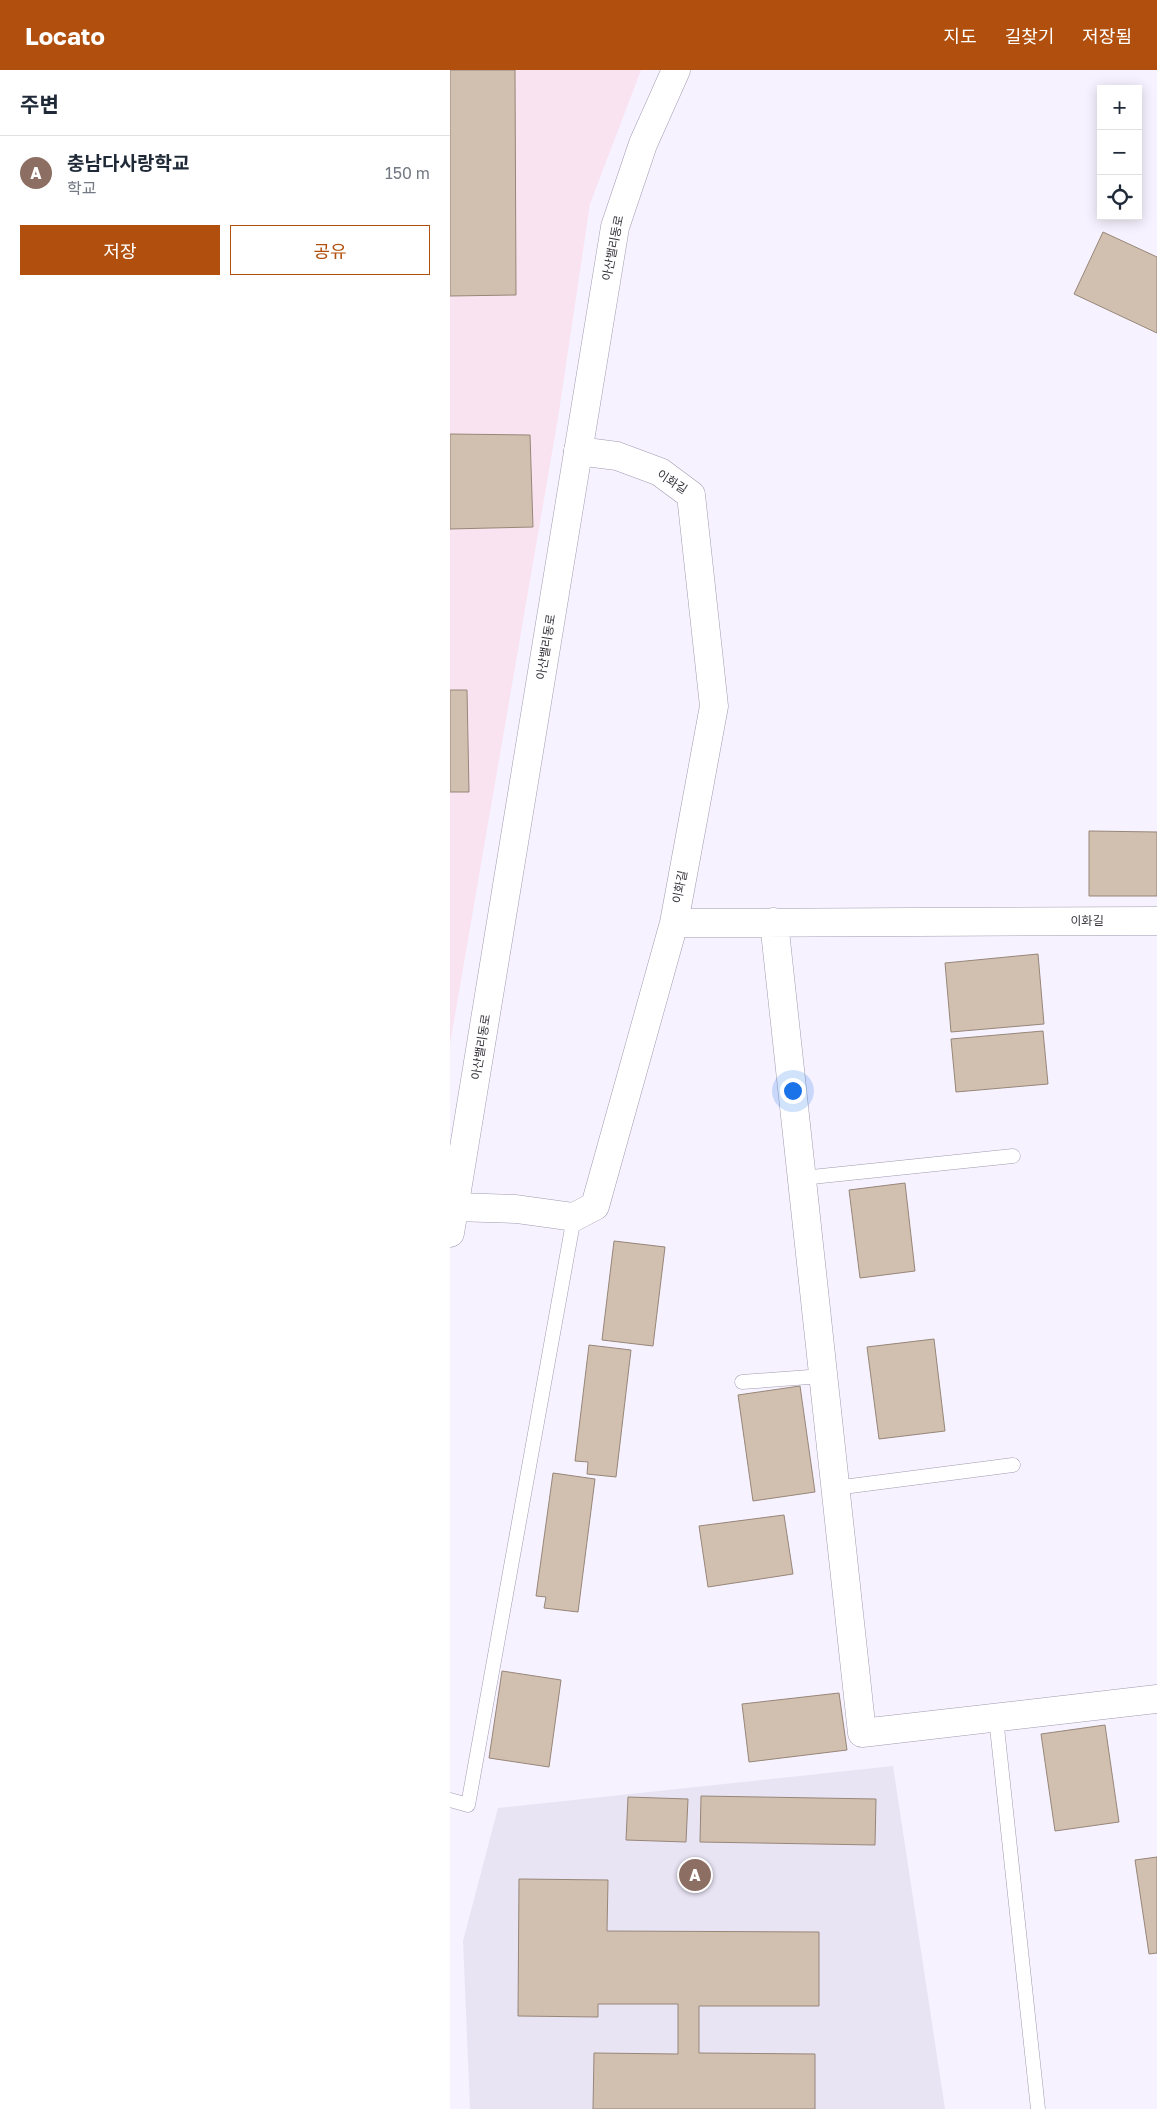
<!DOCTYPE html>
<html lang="ko">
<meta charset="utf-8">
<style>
body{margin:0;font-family:"Golos Text","Noto Sans KR",sans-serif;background:#f6f6f7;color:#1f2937}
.controls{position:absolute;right:15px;top:15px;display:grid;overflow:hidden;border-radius:0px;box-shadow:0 2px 12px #0003}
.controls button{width:45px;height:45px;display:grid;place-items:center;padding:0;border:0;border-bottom:1px solid #e0e1e3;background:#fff;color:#1f2937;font:25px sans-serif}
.you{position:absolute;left:342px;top:1020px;width:18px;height:18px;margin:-12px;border:4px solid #fff;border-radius:50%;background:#1a73e8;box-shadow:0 0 0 8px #1a73e833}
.badge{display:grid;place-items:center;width:32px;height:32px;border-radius:50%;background:#b1500e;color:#fff;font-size:16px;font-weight:700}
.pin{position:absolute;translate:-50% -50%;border:2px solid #fff;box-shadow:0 1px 5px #0006}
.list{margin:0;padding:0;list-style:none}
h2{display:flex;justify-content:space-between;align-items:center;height:65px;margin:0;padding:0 20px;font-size:21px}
h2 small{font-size:16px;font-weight:400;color:#747a83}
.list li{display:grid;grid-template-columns:32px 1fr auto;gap:15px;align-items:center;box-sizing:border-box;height:75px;padding:0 20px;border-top:1px solid #e0e1e3}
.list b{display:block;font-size:19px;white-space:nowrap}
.list p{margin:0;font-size:16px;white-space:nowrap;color:#747a83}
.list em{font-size:16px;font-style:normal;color:#747a83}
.actions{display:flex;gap:10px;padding:15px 20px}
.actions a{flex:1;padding:11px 0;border:1px solid #b1500e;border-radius:0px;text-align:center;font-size:18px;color:#b1500e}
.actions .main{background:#b1500e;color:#fff}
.icon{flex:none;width:28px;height:28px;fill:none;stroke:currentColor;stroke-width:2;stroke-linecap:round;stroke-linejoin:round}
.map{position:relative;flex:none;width:707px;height:2039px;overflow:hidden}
header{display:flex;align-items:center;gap:30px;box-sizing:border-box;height:70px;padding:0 25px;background:#b1500e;color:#fff}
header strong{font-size:24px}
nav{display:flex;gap:28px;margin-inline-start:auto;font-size:18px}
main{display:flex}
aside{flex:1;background:#fff}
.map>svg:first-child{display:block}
</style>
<header>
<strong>Locato</strong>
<nav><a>지도</a><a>길찾기</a><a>저장됨</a></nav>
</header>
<main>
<aside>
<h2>주변<small></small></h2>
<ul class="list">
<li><span class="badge" style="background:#8d6e63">A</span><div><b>충남다사랑학교</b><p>학교</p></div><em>150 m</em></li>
</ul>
<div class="actions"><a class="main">저장</a><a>공유</a></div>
</aside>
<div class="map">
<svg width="707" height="2039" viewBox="0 0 707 2039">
<rect width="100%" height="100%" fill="#f6f2ff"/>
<path fill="#e9e4f4" d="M443,1696L495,2039H20L13,1871L48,1738Z"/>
<path fill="#fae3f0" d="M0,0H191L140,134L108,348L0,974Z"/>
<path fill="#d1c0b0" stroke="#978678" d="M0,0H65L66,225L0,226Z
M653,162L707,187V263L624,224Z
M0,364L80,365L83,457L0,459Z
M0,620H17L19,722H0Z
M639,761L707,762V826H639Z
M588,884L594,954L501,962L495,893Z
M593,961L598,1014L506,1022L501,969Z
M455,1113L465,1201L410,1208L399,1120Z
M164,1171L215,1177L203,1276L152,1270Z
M484,1269L495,1361L429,1369L417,1277Z
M139,1275L181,1280L166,1407L137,1404L138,1392L125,1391Z
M350,1316L365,1422L303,1431L288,1325Z
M103,1403L145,1409L128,1542L94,1538L96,1527L86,1526Z
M334,1445L343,1504L258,1517L249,1456Z
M52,1601L111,1610L99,1697L39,1688Z
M389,1623L397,1680L299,1692L292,1634Z
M655,1655L669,1752L605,1761L591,1664Z
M251,1726L426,1729L425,1775L250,1772Z
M178,1727L238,1729L236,1772L176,1770Z
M707,1787V1883L699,1884L685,1790Z
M69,1809L158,1810L157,1861L369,1862V1936H249V1983L365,1984V2039H143L144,1983L228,1984V1934H148V1947L68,1946Z"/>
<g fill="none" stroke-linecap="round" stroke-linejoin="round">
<defs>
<path id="lane" d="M352,1108L563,1086
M292,1312L373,1306
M385,1418L563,1395
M546,1648L588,2039
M0,1730L18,1735L124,1147"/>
<path id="street" d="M128,381L167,386L210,402L241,425L264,636L224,853L707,851
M324,852L412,1663L707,1629
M4,1137L66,1139L124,1147L145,1136L224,853"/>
<path id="secondary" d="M0,1163L165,157L193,74L226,0"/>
</defs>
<use href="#lane" stroke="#a29baf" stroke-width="15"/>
<use href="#street" stroke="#a29baf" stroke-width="29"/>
<use href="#secondary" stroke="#a29baf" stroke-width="29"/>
<use href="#lane" stroke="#fff" stroke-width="14"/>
<use href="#street" stroke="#fff" stroke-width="28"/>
<use href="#secondary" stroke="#fff" stroke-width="28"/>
</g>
<g text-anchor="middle" stroke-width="5" stroke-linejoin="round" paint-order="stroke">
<g font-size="12" fill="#37343c" stroke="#fff">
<text transform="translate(163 178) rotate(-79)" y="4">아산밸리동로</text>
<text transform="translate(222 412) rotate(33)" y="4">이화길</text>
<text transform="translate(96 577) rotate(-81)" y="4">아산밸리동로</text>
<text transform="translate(230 817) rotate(-79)" y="4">이화길</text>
<text x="637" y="855">이화길</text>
<text transform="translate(31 977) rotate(-81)" y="4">아산밸리동로</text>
</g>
</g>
</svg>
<div class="controls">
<button>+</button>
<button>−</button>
<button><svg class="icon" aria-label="locate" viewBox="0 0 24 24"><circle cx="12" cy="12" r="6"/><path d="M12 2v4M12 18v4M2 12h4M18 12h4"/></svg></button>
</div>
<div class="you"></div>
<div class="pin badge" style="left:245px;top:1805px;background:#8d6e63">A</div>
</div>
</main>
